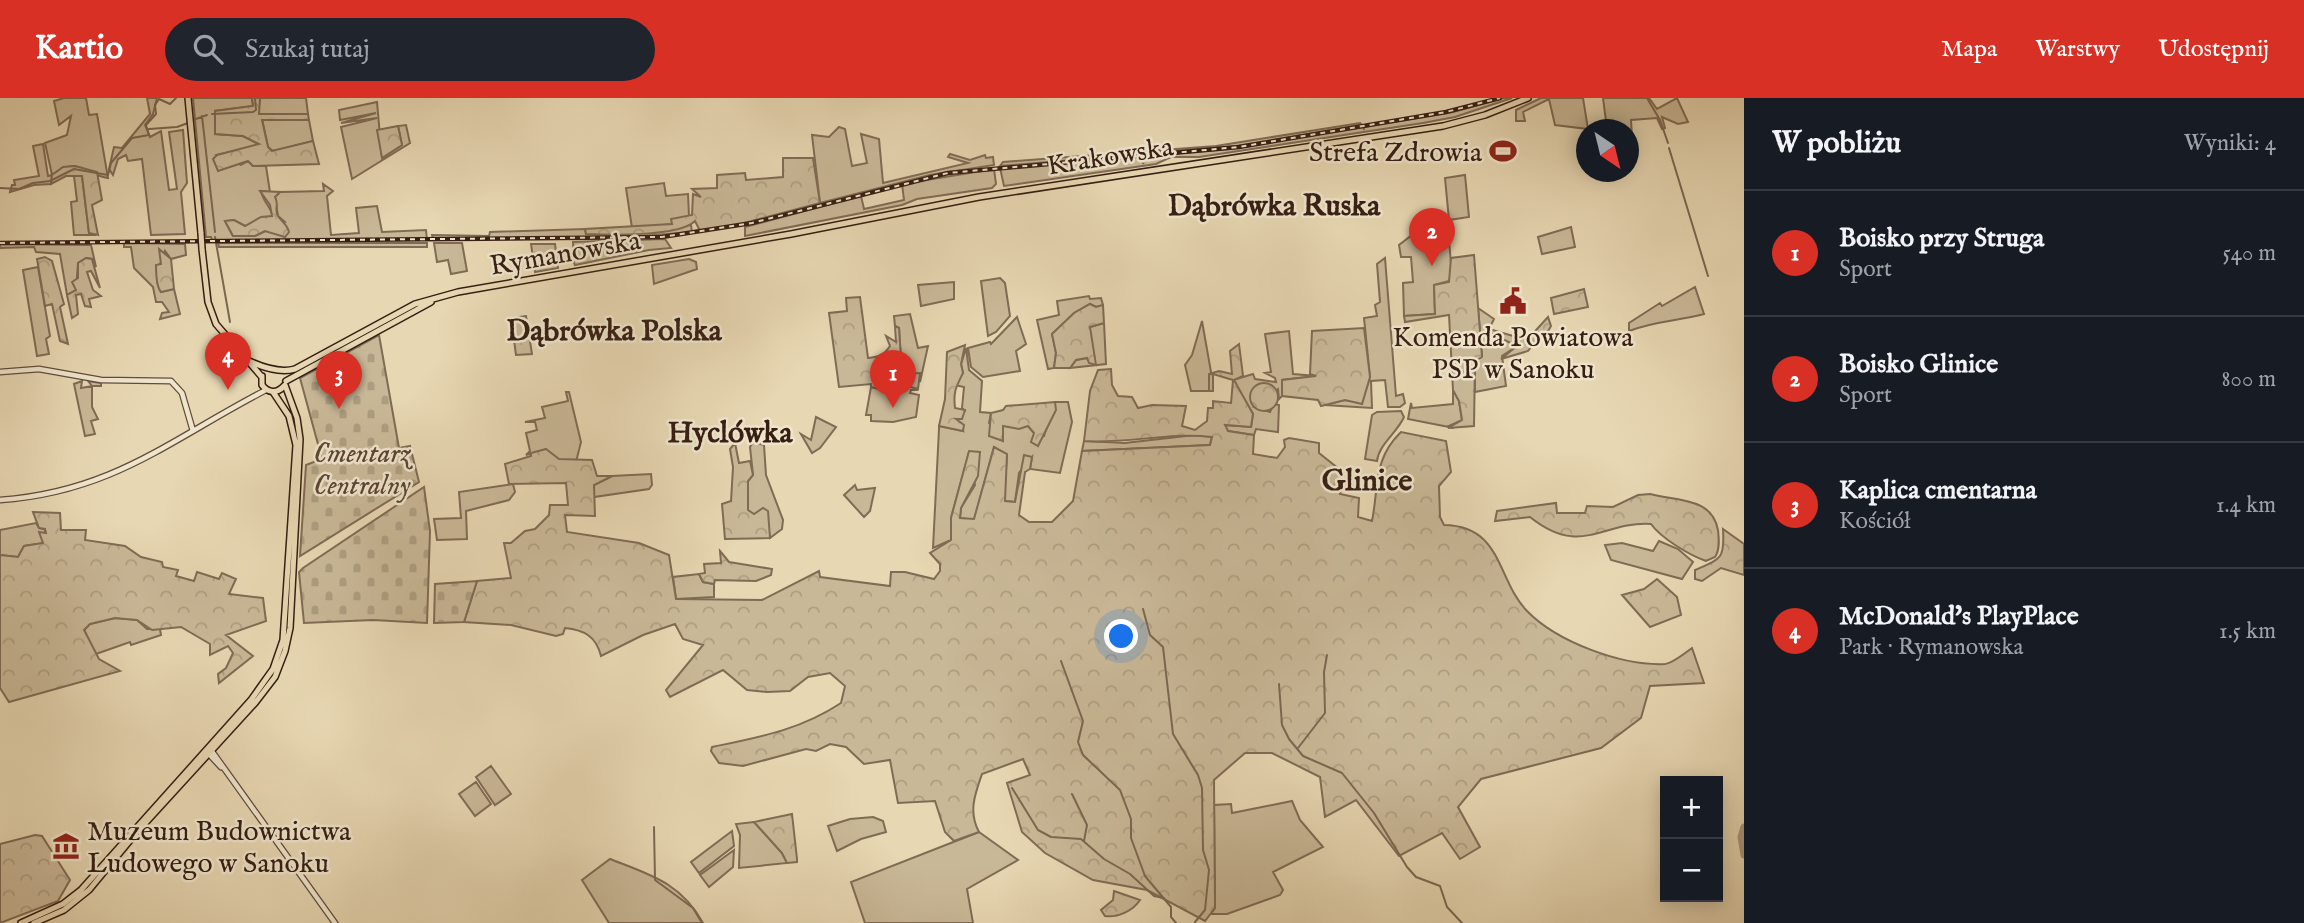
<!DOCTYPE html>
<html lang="pl">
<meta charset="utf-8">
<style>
body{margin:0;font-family:"IM FELL English",serif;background:#20242c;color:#f1f3f6}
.controls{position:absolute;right:21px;bottom:21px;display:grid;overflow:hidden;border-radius:0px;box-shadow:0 4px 18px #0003}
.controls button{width:63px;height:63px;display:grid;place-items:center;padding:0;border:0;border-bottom:2px solid #363941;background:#171b24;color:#f1f3f6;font:35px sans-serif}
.compass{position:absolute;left:1576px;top:21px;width:63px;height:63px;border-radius:50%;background:#171b24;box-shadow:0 4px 18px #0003;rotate:145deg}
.you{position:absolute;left:1122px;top:539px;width:24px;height:24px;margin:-18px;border:5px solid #fff;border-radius:50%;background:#1a73e8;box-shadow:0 0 0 10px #1a73e833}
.badge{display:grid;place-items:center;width:46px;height:46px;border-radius:50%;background:#d93025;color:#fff;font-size:23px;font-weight:700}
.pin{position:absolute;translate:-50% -58px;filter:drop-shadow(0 2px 4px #0008)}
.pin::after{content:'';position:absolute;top:37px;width:24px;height:21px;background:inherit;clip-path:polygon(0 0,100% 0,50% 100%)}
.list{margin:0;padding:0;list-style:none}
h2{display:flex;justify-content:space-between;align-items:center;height:91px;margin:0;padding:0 28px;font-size:30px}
h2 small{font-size:23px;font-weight:400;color:#9ea1a6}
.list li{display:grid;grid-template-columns:46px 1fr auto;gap:21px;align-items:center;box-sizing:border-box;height:126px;padding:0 28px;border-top:2px solid #363941}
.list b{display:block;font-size:26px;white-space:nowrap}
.list p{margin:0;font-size:23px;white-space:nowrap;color:#9ea1a6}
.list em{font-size:23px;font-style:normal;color:#9ea1a6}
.icon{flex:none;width:38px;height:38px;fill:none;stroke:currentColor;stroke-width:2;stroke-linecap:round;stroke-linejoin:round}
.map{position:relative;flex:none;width:1744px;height:825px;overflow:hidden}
header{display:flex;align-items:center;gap:42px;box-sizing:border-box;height:98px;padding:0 35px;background:#d93025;color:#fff}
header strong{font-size:33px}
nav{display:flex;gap:38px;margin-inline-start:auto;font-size:24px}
.search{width:490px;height:63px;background:#20242c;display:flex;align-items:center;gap:18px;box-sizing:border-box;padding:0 24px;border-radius:38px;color:#9ea1a6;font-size:26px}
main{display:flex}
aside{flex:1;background:#171b24}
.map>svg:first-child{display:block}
</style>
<header>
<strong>Kartio</strong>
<div class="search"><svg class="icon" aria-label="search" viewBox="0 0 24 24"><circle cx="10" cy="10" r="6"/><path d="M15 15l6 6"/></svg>Szukaj tutaj</div>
<nav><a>Mapa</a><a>Warstwy</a><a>Udostępnij</a></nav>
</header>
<main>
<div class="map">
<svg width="1744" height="825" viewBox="0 0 1744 825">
<defs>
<pattern id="forest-crowns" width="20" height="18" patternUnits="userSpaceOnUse" patternTransform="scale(1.75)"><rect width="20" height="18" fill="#c9b897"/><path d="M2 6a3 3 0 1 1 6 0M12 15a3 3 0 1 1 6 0" fill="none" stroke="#ad9e81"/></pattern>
<pattern id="cemetery-stones" width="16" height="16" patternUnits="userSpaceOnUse" patternTransform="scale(1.75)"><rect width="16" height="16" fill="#c9b897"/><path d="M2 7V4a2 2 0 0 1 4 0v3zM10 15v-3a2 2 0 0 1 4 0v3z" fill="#ad9e81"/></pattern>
</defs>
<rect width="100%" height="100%" fill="#e7d7b2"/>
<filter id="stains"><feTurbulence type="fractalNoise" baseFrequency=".00286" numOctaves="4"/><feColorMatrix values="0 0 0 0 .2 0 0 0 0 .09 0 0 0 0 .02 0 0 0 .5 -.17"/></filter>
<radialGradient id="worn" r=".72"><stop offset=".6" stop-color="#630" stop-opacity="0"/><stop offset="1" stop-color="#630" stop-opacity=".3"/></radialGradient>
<path fill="#c9b897" stroke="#806b55" stroke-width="2" d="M64,0H86L89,17L97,16L108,80C86,77 78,57 52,77L51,86L34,87L10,94L12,87H15L14,82L39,78L33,48L43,46L48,78L52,77L45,45L67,37L71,18L59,27L54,3Z
M147,0H157L153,16L145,27L150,39L161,33L169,92L177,91L169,34L183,32L187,85L181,94L185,136L151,137L142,61L128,63L126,57L118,61L113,77L109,71L114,49L122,50L150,16Z
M193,0H252L253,8L215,13V36L243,38L260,47L217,57L241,67L248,63L253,68H266L270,94L261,93C262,102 270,108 273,118L245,128L234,122L225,123L233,138H255L285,124L278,118L275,99L280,94L324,93L323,86L333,93L327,98L331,137L359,135L356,110L377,108L382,134L426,132L427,142H212L211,139H206Z
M260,0H306L308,16H258Z
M1503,0H1512L1455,19L1423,25L1199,59H1171L1156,66L1004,88L1000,70L1142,58L1143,66L1146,58L1230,51L1363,29L1364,32V29L1453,14Z
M1541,0H1583L1588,31L1555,27L1549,1L1523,14L1525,23H1516V12Z
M1603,0H1649L1657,11L1677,0L1688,24L1678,26L1662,19L1665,30L1662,31L1657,20L1631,22L1632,39L1629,38V32L1607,31Z
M377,4L382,60L402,47L398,28L406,27L410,45L352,81L341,29L377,20L341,25L376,15L340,22L339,12Z
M297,20L309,22L313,43L273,53L268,49L262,21Z
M1360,25L1362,27L1236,48L1000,68L1003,64L1216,48Z
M839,29L845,31L852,68L867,65L861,36L879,41L883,85L968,65L948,59L950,56L970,62L985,57L986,60L993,59L994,67L930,77L820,105L812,37L829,39Z
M994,71L996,86L992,90L917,101L902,107L745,138V129L861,98L864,111L904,102L902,86Z
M1465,77L1469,119L1449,122L1445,80Z
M74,78H82L89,135L96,137H74L71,104L77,103Z
M664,85L666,98L688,96L689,118L673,126L632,130L626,90Z
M691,127L692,134L620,140L433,141L432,137L489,138L490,134L585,131L586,136H634Z
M1571,129L1575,149L1542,156L1538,139Z
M1448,131L1452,177L1449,183L1434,187L1435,216L1404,218L1403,185L1413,184L1411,159H1401L1399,147L1412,137Z
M665,141L671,150L649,152L575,167L574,165L573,144Z
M124,145L185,146L186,157L171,161L165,153C160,168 152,179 161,194L174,191L180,216L160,221L162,215L169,214L162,204H156L153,189L134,170L131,149H124Z
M218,145H427V149H219Z
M434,145H462L467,173L451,176L448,162L437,164Z
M0,146L91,147L96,169L92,161L86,160L78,165L76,192L67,197L60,156L36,154L34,149L0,150Z
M531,146H555L558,170L535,174Z
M1385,160L1396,298L1403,296L1405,305L1400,309H1388L1385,282L1371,283L1372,310L1324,307L1345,302L1362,305L1370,279L1364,220L1377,218L1375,207L1380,204L1377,166Z
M689,161L696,164L697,171L654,186L652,167Z
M38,169L50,238L46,241L49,256L37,258L23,172Z
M1000,180L1005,185L1010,218L996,234L988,238L981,183Z
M954,184V201L921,208L918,187Z
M1695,189L1704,216C1678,223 1654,223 1629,233V225L1660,205L1662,208Z
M1089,198L1090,201L1101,200L1103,207L1096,209L1090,206L1074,215L1052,236L1056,255L1054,270L1048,271L1037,222L1059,217L1057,203Z
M1478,210L1494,221L1489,231L1492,236L1517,248L1502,258L1506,288L1475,294V262L1482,258Z
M910,216L918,250L928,248L920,284V276L902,277L899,230L895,228L894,218Z
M1017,219L1026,246L1016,253L1020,273L983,279L971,269L968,250L990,244L991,246Z
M1202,223L1211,274L1209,293H1191L1185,267L1192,257Z
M1104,225L1106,266L1070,270L1076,262L1088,260L1090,229Z
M1289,233L1293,276L1317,278L1282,282V298L1279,301L1278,291L1254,309L1270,314L1274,306L1279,307L1278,334L1256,331L1254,337L1228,333L1224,327L1251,329L1253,316L1233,282L1253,276L1255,281L1276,284L1275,280L1265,275L1271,274L1265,236Z
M966,250L969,272L982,283L980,314L991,315L989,325L1003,342V328H1028L1034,335L1044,338C1047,325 1056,317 1055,304H1068L1072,324L1060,375L1030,371L1032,359L1019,375L1015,404L1004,403L1007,357L994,349L974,422L960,420L961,410L975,387L969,354L951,420V442L933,450L939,331V328L963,333L956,320L965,313L962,310L964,289L955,287L963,275L961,266Z
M82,283L81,290L92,288L88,283L101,285V288H92V309L98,321L91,323L95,336L85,338L74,286Z
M892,284L915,288L917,292H911L910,295L919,297L916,319L893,324L871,323V317H866L871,289L879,291Z
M1453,292L1459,303L1462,322L1449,328L1454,330L1408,321L1411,305L1412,310L1453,306Z
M566,294H569L581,344L576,364L559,362L546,351L526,357L530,353L526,335L537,332L535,324H525L545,320L542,309L568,303Z
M1401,313L1404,319C1397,335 1379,346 1377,363L1365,361L1372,317L1377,314Z
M816,319L836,329L820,350L812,355L801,336L811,342Z
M1195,337L1212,339L1210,347L1082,353L1084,343L1125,345Z
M753,344L764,347L766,377L783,422L782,431L770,440L768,429L747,412L748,383L753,377L750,349Z
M651,376L652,387L649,391L594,399V387L612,378Z
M513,386L515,394L509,402L466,413L467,441L437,442L434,421L461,420L459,394Z
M855,387L857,392L875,390L870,413L864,419L844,397Z
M36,425L39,430L45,431L44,445L24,448L18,459L0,457V432Z
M1659,443L1678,451L1693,464L1682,481L1611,462L1605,447L1622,445L1653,453Z
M699,476L703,484L714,486V499L676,501L673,479Z
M115,520L137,522L147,531H160L161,537L131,547L130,544L96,556L84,532L90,526Z
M491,668L511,696L495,707L476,679Z
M476,684L491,706L475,718L459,696Z
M1292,703L1300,722L1323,749L1273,774L1283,792L1280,797L1227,816H1211L1215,810L1214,707L1231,706L1232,715Z
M873,719L883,723L886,734L861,741L837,753L828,728L850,721Z
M754,724L782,755L787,765L739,770L740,737L736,726Z
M732,733L734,748L699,775L691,764Z
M979,734L1018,762L967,791L973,825H865L851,784Z
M734,752L733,769L709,789L700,777Z
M610,761C651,777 681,785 703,825H609L582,782Z"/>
<path fill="url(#forest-crowns)" stroke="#806b55" stroke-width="2" d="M252,0H260L259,16H308L309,22H262L268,49L272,53L313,43L319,66L253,68L248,63L218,73L213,61L217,57L259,46L243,38L215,36V13L253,8Z
M398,28L402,47L382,60L377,32Z
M783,60H813L820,105L736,127L700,133L695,123C679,139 609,137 586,136L585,131L672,126L671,121L692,117L693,96L701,99L692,91L717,90V77L745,75L746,82L783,79Z
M75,68L97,74L102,102L92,107L98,137L89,135L82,78H66L51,86L52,77L63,69Z
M260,93L280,94L275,99C279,106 275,109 277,116C280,123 287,125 289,134L285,139L265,133L255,138H233L225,123L234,122L245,128L261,119L272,118L270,107Z
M159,151L171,161L174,191L161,194C156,188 156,175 156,167L161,166Z
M1474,157L1482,259L1475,263L1474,328L1448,330L1462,322L1459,303L1453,292L1449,217L1405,224L1404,218L1435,216L1434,187L1449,184L1451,160Z
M45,159L52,163L64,206L60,209L68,246L60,243L52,206L45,208L37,161Z
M86,160L92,161L100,190L91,173L87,174L93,192L101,198L89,201L91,209L85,208L81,196L76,197L78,216L72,220L67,197L76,192L72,184L78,180V165Z
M1584,191L1588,209L1554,216L1551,200Z
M860,199L868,260C879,259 884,257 890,248L886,238L896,244L895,228L899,230L902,276L920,275L918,291L892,284L879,291L871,289V286L839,289L829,215L847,213L846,200Z
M1090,206L1096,209L1103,207L1104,225L1090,229L1096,267L1089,265L1087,260L1076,262L1070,270H1054L1056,255L1052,236L1074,215Z
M526,218L532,256L516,257L511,220Z
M1548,219L1551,228L1547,235L1542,236L1528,253L1501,261L1517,248L1492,236L1489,231L1527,242Z
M1364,230L1370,279L1362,306L1345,302L1321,308L1318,302L1282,298V282L1316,278L1310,276L1312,233Z
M1239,246L1243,278L1234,282L1253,316L1251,329L1225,327L1228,333L1254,337L1253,356L1277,360L1285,349L1284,342L1289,340L1319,345V355L1344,375L1340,396L1359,400L1358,419L1372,423C1379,388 1373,361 1401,334L1446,343L1451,374L1439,388L1440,419L1444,427C1503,428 1496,481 1527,513C1557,544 1622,568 1665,566C1673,565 1685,555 1692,550L1704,585L1650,588L1641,620L1601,650L1481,681L1458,709L1480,749L1460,761L1442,735L1399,758L1356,702L1325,719L1320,679L1272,655H1245L1214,682L1215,810L1205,823L1147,792L1093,782L1045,755L1022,734L1007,685L1030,677L1023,661L982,676C975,696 968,714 979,734L954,743L945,734L935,703L898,705L890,662L864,666L846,649L830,646L816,653L806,651L743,668L719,665L711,653L712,649C760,639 800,632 841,605L845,588L830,575L808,579L790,593L767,594L747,592L723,572L670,599L666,592L703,547L683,541L675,526L643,537L601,558C596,538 584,532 565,530L563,536L556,538L511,527L464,524L477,483L511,480L504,445H511L525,433L535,431L549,417L550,407H568L566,385L509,386L505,366L531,358V355L546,351L559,361L592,362L597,378H612L594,387L595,418L565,417L567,434L639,445L669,457L676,501L762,502L819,473L820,479L890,488L891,474H905L934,481L940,473V466L930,455L951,442V420L969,353L980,354L978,378L961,410L960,420L974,421L994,349L1007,356L1005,403L1015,404L1024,357L1032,359L1030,371L1025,374L1019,417L1029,424H1052L1073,403L1082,353L1210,347L1212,339C1169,334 1127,346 1084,343L1090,293L1098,272L1111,271L1112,287L1118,298L1132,299L1138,310L1152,307L1186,308L1182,328L1195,332L1207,323L1208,310H1213V303L1231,305L1233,282L1213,276V293H1209V276L1219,273L1232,276L1230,253Z
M965,247L961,266L963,275C956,289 953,294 955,310L965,312L962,321H956L964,327L963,333L939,328L945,301L947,254Z
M1250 299a14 14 0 1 1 28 0a14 14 0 1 1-28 0Z
M1055,304L1056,312L1038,348L1031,344L1034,335L1028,328L1019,331L1003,328V343L989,338L991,315L1003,312L1006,308Z
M735,345L739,365L750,363L753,377L748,383V412L754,416L763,410L768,413L770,440L725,441L722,406L731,403L733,369L730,351Z
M1650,396C1677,403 1712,399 1718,432C1719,441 1720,452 1715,459L1706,463C1689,457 1661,440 1651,426C1602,423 1581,460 1530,419L1495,423L1497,413L1556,405L1557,415H1585L1587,408L1613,409L1638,397Z
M33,414L60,415L61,432H86L85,442L125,448L141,459L162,464L163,469L178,472L176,478L194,483L197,474L219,481L222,475L236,481L229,496L263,500L266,523L226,537L253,558L219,585L218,576L226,570L233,555L228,548L210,557V546L181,529L152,532L137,522L115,520L90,526L84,532L99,561L120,573L9,604L0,590V457L18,459L24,448L43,445L39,434L46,435L45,431L39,430Z
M1723,431L1744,446V477L1721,470L1702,483L1695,481V472C1721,461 1725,461 1723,431Z
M720,453L729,464L772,471L771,477L756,483L715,482L714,486L703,484L699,476L705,475L704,466L721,465Z
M1657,481L1677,499L1681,517L1650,529L1622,497L1644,491Z
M792,716L797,761V764L787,765L782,755L754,724Z
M35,737L42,738L70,782L58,803L0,825V746Z
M1114,793L1140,802C1133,813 1117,820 1105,818L1101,812L1113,802Z"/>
<path fill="url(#cemetery-stones)" stroke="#806b55" stroke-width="2" d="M379,237L399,350L410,348L419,384L300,458L306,367L322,361L300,280Z
M424,389L430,433L427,525L373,522L304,525L299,474L303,470Z
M477,483L464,524L434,525L435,486Z"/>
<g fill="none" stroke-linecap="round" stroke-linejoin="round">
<path stroke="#7c6752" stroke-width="2" d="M1647,0L1660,22L1668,45
M212,16L253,14L256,12L255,0
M202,18L215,134
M193,22L207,17
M149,31L177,29L188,25
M1669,50L1708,178
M0,90L19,91L33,85L50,83L74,71L108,77L111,65L132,40L149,37L146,27L156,16L155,7L159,1L170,6L176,0
M215,139L230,224
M1143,511L1150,537L1163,549L1173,636L1198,677L1202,690L1203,752L1209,772L1205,812L1195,824
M1061,563L1083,623L1078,644L1083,657L1120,692L1131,721V740L1145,778L1171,809V819L1176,825
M1279,586L1282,627L1289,641L1303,658L1342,675L1374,715L1407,769L1416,779L1440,788L1447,809L1462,825
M1298,650L1325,615L1324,574L1327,557
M1012,690L1038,732L1051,739L1081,741L1104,761L1130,776L1154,798L1164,800
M1072,696L1087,727L1084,743
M654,729L655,782L693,810L702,825"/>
<path stroke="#ab987c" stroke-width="7" d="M1744,729L1741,739L1744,757"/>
<defs>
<path id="minor" d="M0,274L39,271L101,282L171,283L182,295L193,333
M0,402C113,394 171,341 266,292
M211,652L335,825
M208,655L221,669"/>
<path id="major" d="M188,0L201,135
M202,151L208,204L216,226L261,278
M249,263C262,269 281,275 295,271L415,206L458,194L791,136L979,99L1443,28L1485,17L1528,0
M262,278V287C268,295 277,296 284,288
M286,283L431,204
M21,825L63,806L81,792L251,602L273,571L283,542L296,347L289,318L273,294
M34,825L64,812L89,792L137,734L255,605L275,579L285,553L290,530L300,341L297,320L285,287"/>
</defs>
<use href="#minor" stroke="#624c3b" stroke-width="7"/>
<use href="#major" stroke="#361e13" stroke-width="8"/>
<use href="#minor" stroke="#efe5cd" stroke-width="4.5"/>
<use href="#major" stroke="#e7d7b2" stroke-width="5"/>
<defs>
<path id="rail" d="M0,145L662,139L752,125L948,75L1239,49L1446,14L1500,0"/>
</defs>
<use href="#rail" stroke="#361e13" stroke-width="4.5"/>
<use href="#rail" stroke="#efe5cd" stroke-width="2" stroke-dasharray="5" stroke-linecap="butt"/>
<defs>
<path id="major-bridge" d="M201,135L202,151"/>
</defs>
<use href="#major-bridge" stroke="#361e13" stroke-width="8" stroke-linecap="butt"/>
<use href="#major-bridge" stroke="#e7d7b2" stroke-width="5"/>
</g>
<defs>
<symbol id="stadium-bare" viewBox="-9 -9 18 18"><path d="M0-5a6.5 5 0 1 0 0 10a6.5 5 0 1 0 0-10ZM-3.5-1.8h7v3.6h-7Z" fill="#8f2418" stroke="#efe5cd" stroke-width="2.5" paint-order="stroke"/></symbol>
<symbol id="civic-bare" viewBox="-9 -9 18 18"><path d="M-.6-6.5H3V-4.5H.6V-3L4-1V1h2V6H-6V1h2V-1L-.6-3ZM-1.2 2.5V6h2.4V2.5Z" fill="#8f2418" stroke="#efe5cd" stroke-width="2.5" paint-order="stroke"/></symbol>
<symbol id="museum-bare" viewBox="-9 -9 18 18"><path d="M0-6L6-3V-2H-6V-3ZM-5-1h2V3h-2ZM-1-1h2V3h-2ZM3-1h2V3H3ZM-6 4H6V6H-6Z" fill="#8f2418" stroke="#efe5cd" stroke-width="2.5" paint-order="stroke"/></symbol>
</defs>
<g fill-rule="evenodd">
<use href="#stadium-bare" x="1484" y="34" width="38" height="38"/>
<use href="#civic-bare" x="1494" y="184" width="38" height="38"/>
<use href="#museum-bare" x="47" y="729" width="38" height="38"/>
</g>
<g text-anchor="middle" stroke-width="5" stroke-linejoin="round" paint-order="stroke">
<g font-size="28" fill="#361e13" stroke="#efe5cd" text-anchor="end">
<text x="1482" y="63">Strefa Zdrowia</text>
<text x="1513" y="248" text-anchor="middle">Komenda Powiatowa<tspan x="1513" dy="32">PSP w Sanoku</tspan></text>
<text x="87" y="742" text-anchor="start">Muzeum Budownictwa<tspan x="87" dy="32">Ludowego w Sanoku</tspan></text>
</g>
<g font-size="28" fill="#361e13" stroke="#efe5cd">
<text transform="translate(1110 57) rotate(-9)" y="10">Krakowska</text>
<text transform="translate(565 154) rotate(-10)" y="10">Rymanowska</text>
</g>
<g font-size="28" font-style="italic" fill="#5b4434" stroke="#efe5cd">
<text x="362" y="364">Cmentarz<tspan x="362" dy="32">Centralny</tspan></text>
</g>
<g font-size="30" font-weight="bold" fill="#361e13" stroke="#efe5cd">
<text x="1274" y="117">Dąbrówka Ruska</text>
<text x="614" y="242">Dąbrówka Polska</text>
<text x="730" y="344">Hyclówka</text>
<text x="1367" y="392">Glinice</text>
</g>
</g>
<rect width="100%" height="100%" filter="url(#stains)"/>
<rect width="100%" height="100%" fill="url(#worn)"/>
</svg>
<div class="controls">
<button>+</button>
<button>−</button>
</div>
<svg class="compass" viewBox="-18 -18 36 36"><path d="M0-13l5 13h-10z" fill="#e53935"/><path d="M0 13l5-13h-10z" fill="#9ea1a6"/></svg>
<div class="you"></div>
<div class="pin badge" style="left:893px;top:310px">1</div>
<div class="pin badge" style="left:1432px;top:168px">2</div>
<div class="pin badge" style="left:339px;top:311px">3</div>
<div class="pin badge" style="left:228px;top:292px">4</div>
</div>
<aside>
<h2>W pobliżu<small>Wyniki: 4</small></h2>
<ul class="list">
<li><span class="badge">1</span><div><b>Boisko przy Struga</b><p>Sport</p></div><em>540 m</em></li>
<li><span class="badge">2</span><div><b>Boisko Glinice</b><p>Sport</p></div><em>800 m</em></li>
<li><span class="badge">3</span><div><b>Kaplica cmentarna</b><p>Kościół</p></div><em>1.4 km</em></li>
<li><span class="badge">4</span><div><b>McDonald's PlayPlace</b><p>Park · Rymanowska</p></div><em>1.5 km</em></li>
</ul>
</aside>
</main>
